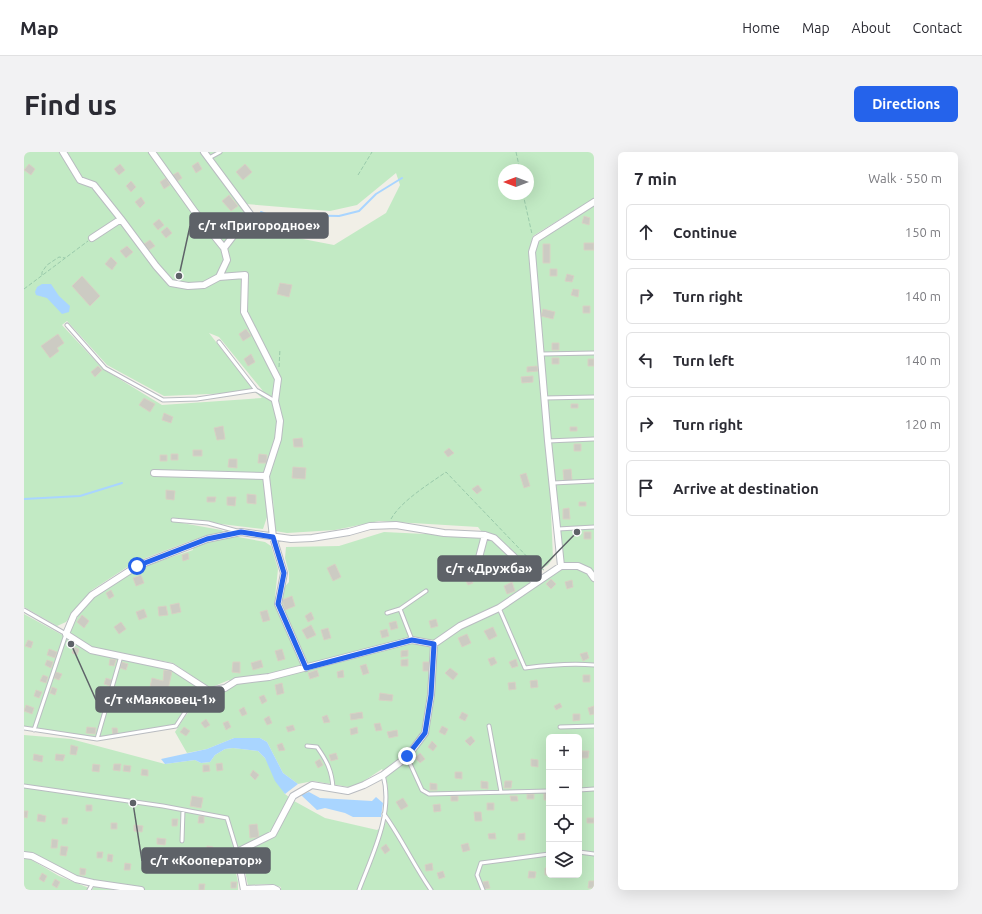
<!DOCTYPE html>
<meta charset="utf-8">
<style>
body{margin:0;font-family:Ubuntu,sans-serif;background:#f2f2f3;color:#2b2b33}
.controls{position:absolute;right:12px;bottom:12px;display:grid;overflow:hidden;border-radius:6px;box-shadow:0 4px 16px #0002}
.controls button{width:36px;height:36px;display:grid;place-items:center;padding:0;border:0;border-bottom:1px solid #e1e1e2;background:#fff;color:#2b2b33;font:20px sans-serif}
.compass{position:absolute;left:474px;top:12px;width:36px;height:36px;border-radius:50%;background:#fff;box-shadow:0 4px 16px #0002;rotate:270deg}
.stop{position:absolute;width:12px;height:12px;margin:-9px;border:3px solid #2563eb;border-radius:50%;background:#fff}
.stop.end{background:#2563eb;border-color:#fff;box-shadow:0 1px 4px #0008}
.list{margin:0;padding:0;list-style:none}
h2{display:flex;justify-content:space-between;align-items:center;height:52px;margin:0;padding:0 16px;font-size:17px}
h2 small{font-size:13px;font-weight:400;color:#7c7c81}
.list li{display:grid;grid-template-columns:26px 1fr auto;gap:12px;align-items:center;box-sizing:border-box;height:56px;margin:0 8px 8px;padding:0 8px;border:1px solid #e1e1e2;border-radius:6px}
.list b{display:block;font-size:15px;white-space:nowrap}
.list em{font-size:13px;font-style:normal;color:#7c7c81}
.icon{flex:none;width:22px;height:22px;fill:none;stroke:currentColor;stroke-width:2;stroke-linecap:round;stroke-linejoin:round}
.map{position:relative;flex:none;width:570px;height:738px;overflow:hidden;border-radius:6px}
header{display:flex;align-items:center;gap:24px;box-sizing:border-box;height:56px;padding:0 20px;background:#fff;border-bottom:1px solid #e1e1e2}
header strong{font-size:19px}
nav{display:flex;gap:22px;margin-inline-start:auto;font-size:14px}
.intro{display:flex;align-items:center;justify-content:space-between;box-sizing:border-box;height:96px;padding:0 24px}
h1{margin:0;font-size:28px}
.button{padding:10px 18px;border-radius:6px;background:#2563eb;color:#fff;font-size:14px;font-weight:700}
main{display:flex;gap:24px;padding:0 24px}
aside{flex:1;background:#fff;border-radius:6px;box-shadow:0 4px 16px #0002}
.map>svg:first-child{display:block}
</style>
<header>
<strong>Map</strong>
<nav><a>Home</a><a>Map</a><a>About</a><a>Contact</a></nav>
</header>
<div class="intro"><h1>Find us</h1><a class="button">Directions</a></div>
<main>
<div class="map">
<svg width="570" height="738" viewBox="0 0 570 738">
<rect width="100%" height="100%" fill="#f1efe7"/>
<path fill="#c2eac4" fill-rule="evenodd" d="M0,0H570V738H256L257,735L246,732L224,733C220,720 220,704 224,691L207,699L214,730V738H68L73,729C58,726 45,722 31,715C19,710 13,701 0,700V583L47,587L141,612L171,608L177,611L186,610L191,603L201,597L209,596L234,599L241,606L261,642L270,649L301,666L353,678L361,673C363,655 368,633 358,617L337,631L325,635L289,629L274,632L259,621L243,590L236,586H210L183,597L163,601L151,580C160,566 169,550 185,543C193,539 200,540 208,534L205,528L186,536L149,511L91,500L149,517L179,540L164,553L151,572L74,586L0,574V462L42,485L57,459L71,444L115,416L169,398L166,389L111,410L68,438L42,470L33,474L0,455ZM480,18H504V42H480ZM372,21L376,33L362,61L310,93L253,82L224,71L222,52L306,59L333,53ZM546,61L545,70L515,88L510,101L519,189L513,188L505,99L509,84ZM43,169L83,213L140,244L231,240L238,246L138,253L79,217L38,173ZM185,181L195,185L239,239L228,236ZM526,338H532L540,416L510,436L503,425L524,413L529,406ZM249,347L251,379L263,381L311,378L355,369L454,375L457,379L401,382L360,380L315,394L262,395L261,406L265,421V430L251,445L254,417L247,394L241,390L209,384L197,378L147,369V366L239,377ZM525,585H555V723H525Z
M0,706L6,707L35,724L65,736L63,738H0Z"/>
<path fill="#a9d5ff" d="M18,132H27L35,144L46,154L45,160L38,162L23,146L12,143L11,140L13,135Z
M210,586H236L243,590L259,621L274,632L261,642L251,629L241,606L234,599L209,596L201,597L191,603L186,610L177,611L171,608L141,612L137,607L183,597Z
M285,640L296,646L348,649L352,645L359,651L357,665H329L321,661L301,656L293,658L277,643Z"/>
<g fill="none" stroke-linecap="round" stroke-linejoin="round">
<path stroke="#a9d5ff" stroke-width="2" d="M496,45L503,43
M237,60L249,65L263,63L315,64L335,59L352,42L378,26
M0,347L56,344L98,331"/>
</g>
<path fill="#cccbc3" stroke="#d7d2c4" d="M174,10L178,17L172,21L168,14Z
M5,12L11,17L7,23L0,18Z
M96,12L101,18L95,23L90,17Z
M221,12L228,20L219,28L212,20Z
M154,20L158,26L152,30L147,24Z
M142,26L146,33L140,37L136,30Z
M107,29L112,35L107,40L102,34Z
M205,43L214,54L207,59L198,49Z
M117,45L121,51L116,56L111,50Z
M560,64L566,66L565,73L558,71Z
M135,67L140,73L134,78L129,72Z
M143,75L148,81L142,86L137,80Z
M197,77L201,83L195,87L191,81Z
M126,88L131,94L125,98L120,92Z
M560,91H570V98H560Z
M519,92H526V111H519Z
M103,94L109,100L102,106L96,99Z
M87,105L93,111L88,118L81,112Z
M526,117H533V124H526Z
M543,122L550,124L548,130L541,129Z
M58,124L76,144L66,154L48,134Z
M256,131L268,133L265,145L253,142Z
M549,137L555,138L554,145L547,143Z
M559,154H566V161H559Z
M519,157L531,160L529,167L517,164Z
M222,177L227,184L219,189L215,182Z
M34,182L40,191L33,196L35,199L26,206L17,194Z
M528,191H535V198H528Z
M227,202L231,210L224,214L220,207Z
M528,206H535V212H528Z
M564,207H570V214H564Z
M74,214L78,218L71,225L67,220Z
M513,214L514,219L503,220V215Z
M509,224V230L498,231L497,225Z
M120,246L131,252L126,260L115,253Z
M547,252H554V256H547Z
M140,261L149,265L147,271L138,268Z
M199,274L201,287L193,288L190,276Z
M546,275H553V279H546Z
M278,286L279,295H270L269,287Z
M550,292H557V299H550Z
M425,296L430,301L424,305L420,300Z
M169,298H178V304H169Z
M147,302H154V308H147Z
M235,302L243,303V311H234Z
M136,303H143V309H136Z
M205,307H213V316L204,315Z
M269,315L282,316L281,327L268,326Z
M547,317L548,328L540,329L539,318Z
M502,321L506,334L500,336L496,323Z
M454,333L458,338L453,342L448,337Z
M142,338L151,339L150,348L142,347Z
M223,342L232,343V352L223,351Z
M183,345H192L191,350H183Z
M203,345H212L211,354L203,353Z
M555,350H562V354H555Z
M545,356L546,367H539V357Z
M560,380H567V387H560Z
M164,401L165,407L159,409L158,403Z
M311,412L317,425L309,429L303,416Z
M117,423L120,431L112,434L109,426Z
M447,427L449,431L444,433L442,429Z
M527,427L532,432L527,437L522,432Z
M548,428L549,435L543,437L541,430Z
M488,430L491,439L483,442L480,434Z
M87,438L90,444L85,447L82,441Z
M268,444L271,454L261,458L258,448Z
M155,451L157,460L148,462L146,453Z
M142,454L144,463L135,464L134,455Z
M120,457L123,465L115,468L112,460Z
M243,458L246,468L239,470L236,460Z
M287,460L290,467L284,470L281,464Z
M58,463L65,469L60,476L53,470Z
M412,467L414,474L407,476L405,469Z
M372,469L374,476L367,478L365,471Z
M97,470L102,477L95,482L90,475Z
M287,473L292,483L283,487L278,478Z
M469,475L473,484L465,488L460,479Z
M304,476L307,486L300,488L297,478Z
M363,477L365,484L358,486L356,479Z
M443,482L447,491L438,495L434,486Z
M4,488L9,490L7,496L1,494Z
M50,495L55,497L53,503L48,501Z
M25,497L33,500L31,506L23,503Z
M258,497L261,507L254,509L251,499Z
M384,498V504L377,505V499Z
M563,500L565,506L559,509L556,502Z
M470,505L473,511L467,514L464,507Z
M86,507L92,508L90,514L85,513Z
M384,507V514H377V508Z
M492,507L494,514L488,516L485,510Z
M23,508L29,510L27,516L21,513Z
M237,508L239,515L229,518L227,511Z
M98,510L104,512L102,518L96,516Z
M209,510H216V521L208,520Z
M399,510H405V519H399Z
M342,512L345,521L339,523L336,514Z
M426,516L434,522L429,528L421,521Z
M140,518L148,519L144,538L126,535L128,526L139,529Z
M293,518L295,524L286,527L284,521Z
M319,518L320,525L314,526L313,520Z
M32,520L38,522L35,528L30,526Z
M19,523L24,525L22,531L16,529Z
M559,523H566V530H559Z
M82,526L88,528L86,534L80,532Z
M513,528L514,535L507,536L506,529Z
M491,530L492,537L485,538L484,531Z
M258,531L260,541L253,543L251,533Z
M28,535L33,537L31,543L26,541Z
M12,538L18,540L15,546L10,544Z
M356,541L369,543L368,549L355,548Z
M240,543L243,549L238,552L235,545Z
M536,551L538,555L532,558L530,554Z
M2,553L10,556L8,562L0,559Z
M570,554V562L566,563L564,556Z
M220,555L223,562L218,564L215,558Z
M338,560L339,566L327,568L326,562Z
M438,560L444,563L441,569L435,566Z
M549,562H556V568L549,569Z
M303,563L306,570L300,571L298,565Z
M245,564L248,571L243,573L240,567Z
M182,567L186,573L181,576L177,571Z
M204,569L207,575L202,578L199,571Z
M356,571L358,578L352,579L350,572Z
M269,573L271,578L264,580L262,575Z
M418,574L424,577L421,583L415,580Z
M63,575L72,576L71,582L62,581Z
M160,575L166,579L162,584L156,580Z
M333,575L334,581L327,583L326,577Z
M88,576H93L94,582L89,583Z
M373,578L374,584L365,586L363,580Z
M542,582L549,583V585H542Z
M447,584L451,589L446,594L441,589Z
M408,589L413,594L409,599L404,595Z
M258,591L261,598L255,599L253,593Z
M47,593L54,595L52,603L46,602Z
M558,599H565L564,606H557Z
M312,601L314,607L307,609L305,603Z
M396,601L401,607L396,611L391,606Z
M10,602L19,604L18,610L9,608Z
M32,602L41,603L39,609L31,608Z
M296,607L299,613L294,616L291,610Z
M507,607L514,608V615L507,614Z
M522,607H525V614H523Z
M198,611L199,618L193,619L192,612Z
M69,612L76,613L75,620L68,619Z
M90,612H97L96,619L89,618Z
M100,613L107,614L106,620L99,619Z
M179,613H185L186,619L179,620Z
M118,617L124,618V624L117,623Z
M229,618L235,623L231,628L226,623Z
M431,620H438V627L431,626Z
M555,627H558V634H555Z
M457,629L464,630V637L457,636Z
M481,629H488L487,636H480Z
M406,631L413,632V638H406Z
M520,641H525V648H520Z
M503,642H510V647H503Z
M168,644L179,646L177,656L166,654Z
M427,644H434V649H427Z
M486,644H493L494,649H487Z
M379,646L384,654L377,658L372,650Z
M463,651H470V658H463Z
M416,652L417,659L410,660L409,653Z
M62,653H68V659H62Z
M0,659H4L3,666L0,665Z
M450,660H457L458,669H451Z
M14,662L22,664L21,670L13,669Z
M175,664H180V671H174Z
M38,666H44L43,672H38Z
M563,666H570V671H563Z
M148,667H154L153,674H148Z
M87,671H93V677H87Z
M233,672L235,685L226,686L225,673Z
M110,673L119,674L118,680L110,679Z
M471,681L472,687H465L464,682Z
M501,681V688H494V682Z
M133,686L142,687L141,693L133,692Z
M28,687L34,688L33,696H27Z
M444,691L446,698L439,700L437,693Z
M362,692L366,698L361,702L357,696Z
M37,694L44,695L42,704L36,703Z
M183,694L189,695V701H183Z
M73,700H79L78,706H73Z
M84,702L89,703L88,710L83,709Z
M101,711L107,712L106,718H100Z
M408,711L409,718L402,719L401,713Z
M56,716L62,717L61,723H56Z
M521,716H525V723H528H521Z
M419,719L421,725L415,727L413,721Z
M505,719L512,720L511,726H504Z
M18,721L23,724L20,730L15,727Z
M31,727L36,730L33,736L28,733Z
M464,729L466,736L460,737L459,730Z
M565,729H570V736H564Z
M207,730H213L212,736H207Z
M175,732H181L180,738H175Z"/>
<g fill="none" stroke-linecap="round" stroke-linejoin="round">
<defs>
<path id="service" d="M185,6L196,0
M43,173L81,216L139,248L173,247L232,238
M195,190L232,238L251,249
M518,202L570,201
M520,246L570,245
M524,289L570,287
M529,331L570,329
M149,368L184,371L213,379
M534,377L570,375
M475,456L501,516C524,513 547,511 570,513
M376,457L402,439
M0,458L42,482L10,578
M363,461L376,457L388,488
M465,574L477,640
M536,575L570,574
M0,576L73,587L152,574L165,554L184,539
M73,587L97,504
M283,594L293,595C303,609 308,619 309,636
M383,605L398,638L405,642L525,639
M0,634L139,654L203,666L213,699
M555,638L570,637
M360,662C378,687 390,714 407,738
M158,689L159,658
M555,700L570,702
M65,738L69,731
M335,738C348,703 370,661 359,623
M459,738L453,723L457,711L525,702"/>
<path id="minor" d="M39,0L56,28L70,33L97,67L68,86
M128,0L171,60L200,96
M180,0L226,62L200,96L203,108L195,125
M97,67L132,114L147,131L164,134L180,133L195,125L221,123L220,160L254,227L251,249L256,269L254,287L242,324L249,385L260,421L254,452L282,516
M130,321L242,324
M537,414L524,289L508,100L512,87L570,50
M441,420L452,417L461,383
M511,431L490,405L470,386L461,383L420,381L372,373L346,374L325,380L288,386L267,387L217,380L183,387L113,414L68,443L50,463L42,482L67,498L148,515L185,539L201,536L212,529L245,525L388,488L410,492L436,474L475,456L537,414H554L565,419L570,426
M0,703L8,704L52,727L69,731L117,738
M220,737L249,736L253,738
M220,738L213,700L249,682L269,644L288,633L324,639L340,633L359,623L383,605L401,581L407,543L410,492"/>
</defs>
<use href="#service" stroke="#b9bcc1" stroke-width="5"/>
<use href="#minor" stroke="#b9bcc1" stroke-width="8"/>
<path stroke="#99c9aa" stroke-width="1" stroke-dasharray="4 2" stroke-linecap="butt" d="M492,0L496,18
M334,23L348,0
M499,42L508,82
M18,123V120L23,113L35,105L41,106
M0,137L64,89
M255,215L256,197
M367,367C377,349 405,332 422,320L512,414L520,418"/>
<use href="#service" stroke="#fff" stroke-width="3"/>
<use href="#minor" stroke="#fff" stroke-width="6"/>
</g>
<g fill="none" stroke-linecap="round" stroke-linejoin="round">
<path stroke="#2563eb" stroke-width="5" d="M113,414L183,387L217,380L249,385L260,421L254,452L282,516L388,488L410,492L407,543L401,581L383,604"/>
</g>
<path fill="none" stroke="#5e6268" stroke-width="1.5" d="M155 124L166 74M553 380L517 417M47 492L72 548M109 651L118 709"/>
<g fill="#5e6268" stroke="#fff" stroke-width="1.5">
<circle cx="155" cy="124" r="4"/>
<circle cx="553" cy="380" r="4"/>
<circle cx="47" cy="492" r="4"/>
<circle cx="109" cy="651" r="4"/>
</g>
<g fill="#5e6268" stroke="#5e6268" stroke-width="1.5">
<rect x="166" y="61" width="138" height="25" rx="4"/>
<rect x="414" y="404" width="103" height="25" rx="4"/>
<rect x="72" y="535" width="128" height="25" rx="4"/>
<rect x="118" y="696" width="128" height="25" rx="4"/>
</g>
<g font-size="13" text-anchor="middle" font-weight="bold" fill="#fff">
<text x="235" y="78">с/т «Пригородное»</text>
<text x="465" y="421">с/т «Дружба»</text>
<text x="136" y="552">с/т «Маяковец-1»</text>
<text x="182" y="713">с/т «Кооператор»</text>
</g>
</svg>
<div class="controls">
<button>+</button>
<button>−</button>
<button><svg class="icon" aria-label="locate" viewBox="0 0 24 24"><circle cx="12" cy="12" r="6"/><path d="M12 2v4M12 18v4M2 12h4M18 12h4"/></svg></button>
<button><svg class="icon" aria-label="layers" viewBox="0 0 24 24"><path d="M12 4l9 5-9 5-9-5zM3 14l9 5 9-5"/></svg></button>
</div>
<svg class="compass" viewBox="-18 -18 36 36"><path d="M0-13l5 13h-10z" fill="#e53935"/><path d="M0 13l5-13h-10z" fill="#7c7c81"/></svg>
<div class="stop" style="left:113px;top:414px"></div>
<div class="stop end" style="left:383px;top:604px"></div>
</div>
<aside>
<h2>7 min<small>Walk · 550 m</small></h2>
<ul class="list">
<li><svg class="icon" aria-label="ahead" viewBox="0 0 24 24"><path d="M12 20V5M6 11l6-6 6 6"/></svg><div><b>Continue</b></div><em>150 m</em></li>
<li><svg class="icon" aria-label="right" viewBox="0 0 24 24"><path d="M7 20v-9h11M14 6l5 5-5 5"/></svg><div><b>Turn right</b></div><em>140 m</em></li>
<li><svg class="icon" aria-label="left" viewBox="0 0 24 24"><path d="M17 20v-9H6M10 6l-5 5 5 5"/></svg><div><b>Turn left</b></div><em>140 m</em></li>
<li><svg class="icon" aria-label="right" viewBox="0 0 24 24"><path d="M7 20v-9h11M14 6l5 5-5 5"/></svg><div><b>Turn right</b></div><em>120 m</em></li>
<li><svg class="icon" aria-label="arrive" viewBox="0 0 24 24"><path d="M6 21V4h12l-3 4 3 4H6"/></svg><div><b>Arrive at destination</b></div></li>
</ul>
</aside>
</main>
